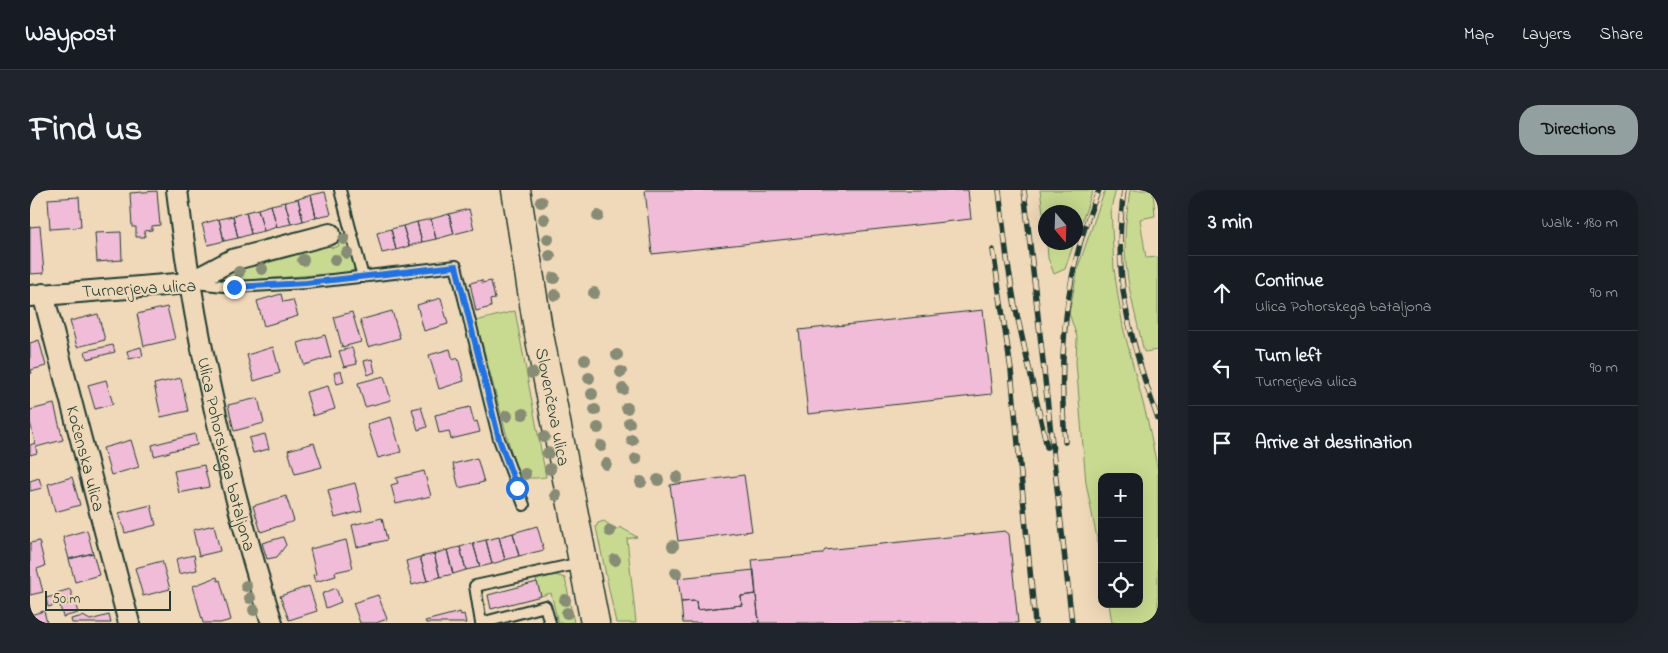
<!DOCTYPE html>
<meta charset="utf-8">
<style>
body{margin:0;font-family:"Indie Flower",sans-serif;background:#20242c;color:#f1f3f6}
.controls{position:absolute;right:15px;bottom:15px;display:grid;overflow:hidden;border-radius:10px;box-shadow:0 5px 20px #0002}
.controls button{width:45px;height:45px;display:grid;place-items:center;padding:0;border:0;border-bottom:1px solid #363941;background:#171b24;color:#f1f3f6;font:25px sans-serif}
.compass{position:absolute;left:1008px;top:15px;width:45px;height:45px;border-radius:50%;background:#171b24;box-shadow:0 5px 20px #0002;rotate:161deg}
.scale{position:absolute;left:15px;bottom:12px;width:126px;box-sizing:border-box;padding-left:5px;border:2px solid #1f3d34;border-top:0;font-size:14px;line-height:18px;white-space:nowrap;color:#1f3d34;-webkit-text-stroke:4px #f0d9b8;paint-order:stroke}
.stop{position:absolute;width:15px;height:15px;margin:-11px;border:4px solid #1a73e8;border-radius:50%;background:#fff}
.stop.end{background:#1a73e8;border-color:#fff;box-shadow:0 1px 5px #0008}
.list{margin:0;padding:0;list-style:none}
h2{display:flex;justify-content:space-between;align-items:center;height:65px;margin:0;padding:0 20px;font-size:21px}
h2 small{font-size:16px;font-weight:400;color:#9ea1a6}
.list li{display:grid;grid-template-columns:32px 1fr auto;gap:15px;align-items:center;box-sizing:border-box;height:75px;padding:0 20px;border-top:1px solid #363941}
.list b{display:block;font-size:19px;white-space:nowrap}
.list p{margin:0;font-size:16px;white-space:nowrap;color:#9ea1a6}
.list em{font-size:16px;font-style:normal;color:#9ea1a6}
.icon{flex:none;width:28px;height:28px;fill:none;stroke:currentColor;stroke-width:2;stroke-linecap:round;stroke-linejoin:round}
.map{position:relative;flex:none;width:1128px;height:433px;overflow:hidden;border-radius:20px}
header{display:flex;align-items:center;gap:30px;box-sizing:border-box;height:70px;padding:0 25px;background:#171b24;border-bottom:1px solid #363941}
header strong{font-size:24px}
nav{display:flex;gap:28px;margin-inline-start:auto;font-size:18px}
.intro{display:flex;align-items:center;justify-content:space-between;box-sizing:border-box;height:120px;padding:0 30px}
h1{margin:0;font-size:35px}
.button{padding:12px 22px;border-radius:20px;background:#92a19f;color:#111;font-size:18px;font-weight:700}
main{display:flex;gap:30px;padding:0 30px}
aside{flex:1;background:#171b24;border-radius:20px;box-shadow:0 5px 20px #0002}
.map>svg:first-child{display:block}
</style>
<header>
<strong>Waypost</strong>
<nav><a>Map</a><a>Layers</a><a>Share</a></nav>
</header>
<div class="intro"><h1>Find us</h1><a class="button">Directions</a></div>
<main>
<div class="map">
<svg width="1128" height="433" viewBox="0 0 1128 433">
<rect width="100%" height="100%" fill="#f0d9b8"/>
<filter id="ink" filterUnits="userSpaceOnUse"><feTurbulence type="fractalNoise" baseFrequency=".02" numOctaves="2"/><feDisplacementMap in="SourceGraphic" scale="10" xChannelSelector="R" yChannelSelector="G"/><feConvolveMatrix kernelMatrix="1 2 1 2 8 2 1 2 1" color-interpolation-filters="sRGB"/></filter>
<g filter="url(#ink)">
<path fill="#c8da8f" stroke="#748c62" d="M1010,0H1063L1046,48V22H1016L1015,37Z
M1075,0H1086L1081,18L1084,79L1088,106L1093,137L1118,232L1128,281V433H1082L1079,414H1109V287H1072V374L1056,293L1046,172L1047,147L1039,123L1049,74Z
M1100,0H1123L1125,26L1110,29L1116,68L1128,67V160L1114,162C1106,126 1094,88 1095,50C1095,33 1098,17 1100,0Z
M317,43L326,75L322,82L209,91H205L198,86L199,79L298,52L302,58L309,56L306,45Z
M1017,53H1044L1035,79L1024,84L1018,68Z
M485,121L516,287C504,288 494,291 486,280L446,131Z
M574,331L587,340L590,337L607,347L597,349L606,433H586L566,337L568,333Z
M525,385L535,388L544,433H528L521,403L511,406L506,390Z"/>
<path fill="#f1bcd7" stroke="#1f3d34" d="M615,0H938L941,29L622,64Z
M127,1L130,35L122,36V40L114,41L115,47H106V37H102L100,3Z
M295,2L301,24L286,27L281,5Z
M281,5L286,27L273,31L268,9Z
M49,7L51,37L20,39L18,9Z
M268,9L273,31L261,34L255,12Z
M255,12L261,34L247,37L241,15Z
M241,15L247,37L234,41L228,19Z
M228,19L234,41L221,44L216,22Z
M439,19L444,39L424,44L419,24Z
M216,22L221,44L208,48L203,26Z
M419,24L424,44L406,49L401,29Z
M203,26L208,48L194,51L189,29Z
M189,29L194,51L178,55L172,34Z
M401,29L406,49L392,52L387,32Z
M387,32L392,52L379,56L373,36Z
M10,36L14,83L0,84V37Z
M373,36L379,56L366,60L361,39Z
M361,39L366,60L352,63L347,43Z
M91,42L92,70L67,72L65,43Z
M452,90V93L461,91L465,109L460,110L461,117L446,121L440,93Z
M251,104L253,112L263,110L268,126L234,136L227,111Z
M411,108L418,134L394,141L387,115Z
M137,117L145,149L114,156L107,124Z
M953,120L962,204L778,224L769,140Z
M362,121L370,148L338,157L330,130Z
M322,122L331,152L312,157L304,127Z
M68,124L75,150L47,157L40,131Z
M295,145L301,167L274,175L268,153Z
M9,150L16,176L1,180L2,183L0,184V153Z
M83,155L85,162L57,169L55,161Z
M111,157L113,166L99,169L97,161Z
M243,157L250,183L224,191L217,165Z
M322,158L327,174L314,177L309,161Z
M420,159L423,170L428,168L434,191L409,199L399,165Z
M342,169L345,182L338,185L334,171Z
M311,181L314,192L307,194L304,183Z
M354,186L361,210L335,217L328,193Z
M151,188L158,221L131,227L124,194Z
M76,190L83,214L65,219L58,195Z
M298,196L305,219L283,226L276,202Z
M228,208L234,233L204,241L198,215Z
M24,214L33,250L6,257L0,232V220Z
M391,217L397,237L388,240L382,219Z
M440,217L444,232L447,231L450,242L421,249L419,241L409,243L405,225Z
M361,227L371,262L348,268L337,234Z
M165,244L167,255L140,261V262L124,266L122,255Z
M235,244L239,259L223,263L219,248Z
M101,250L109,277L81,285L73,258Z
M5,253L7,263L0,265V255Z
M284,253L292,277L265,284L258,260Z
M447,268L454,292L429,298L423,274Z
M174,275L179,297L149,303L144,281Z
M394,281L401,306L366,314L361,295L368,293L366,288Z
M714,285L722,341L648,351L640,295Z
M42,287L50,315L25,322L18,294Z
M9,288L12,298L0,301V291Z
M325,293L332,321L305,328L298,300Z
M256,306L264,331L231,342L223,316Z
M121,315L126,335L95,343L89,323Z
M352,328L357,350L327,357L322,335Z
M184,335L190,361L169,366L163,340Z
M507,336L514,360L489,366L483,343Z
M57,340L63,363L39,369L33,347Z
M975,341L979,344L988,433H729L722,370L792,364L795,360Z
M483,343L489,366L475,370L469,347Z
M253,347L256,355L247,367L237,369L232,353Z
M469,347L475,370L462,374L456,350Z
M316,350L323,378L305,382L306,386L285,392L283,385L286,384L280,359Z
M456,350L462,374L450,377L443,353Z
M9,351L15,376L7,379L13,402L0,405V353Z
M443,353L450,377L436,380L430,357Z
M430,357L436,380L423,384L417,360Z
M417,360L423,384L410,387L404,364Z
M63,363L69,385L45,392L39,369Z
M404,364L410,387L397,391L390,367Z
M164,365L167,380L149,384L146,369Z
M390,367L397,391L382,395L376,371Z
M132,371L140,399L113,406L105,378Z
M724,380L726,404L711,406L712,415L667,420L666,411L651,412L648,388Z
M187,387L188,391L190,390L201,430L190,433H173L163,396Z
M507,392L511,406L461,419L458,405Z
M279,396L287,421L259,430L250,406Z
M306,398L311,412L296,418L292,404Z
M40,399L43,409L30,413L27,403Z
M726,404L729,433H653L651,412L666,411L667,420L712,415L711,406Z
M348,405L357,429L346,433H330L323,413Z
M24,406L26,415L18,417L16,408Z
M45,412L48,423L33,427L30,416Z
M14,421L17,433H0V425Z
M430,422L431,425L434,424L436,433H396L395,431Z
M79,425L81,433H42L41,429L53,426L60,430Z"/>
<g fill="none" stroke-linecap="round" stroke-linejoin="round">
<defs>
<path id="lane" d="M310,0L333,87
M165,93L204,97L276,93L426,76L469,249L494,315
M451,433L445,396L551,373
M451,433L515,416L520,433"/>
<g id="street">
<path id="s1" d="M147,0C164,147 198,291 242,433"/>
<path id="s2" d="M13,104L99,433"/>
<path d="M0,106L159,93L202,70L300,44"/>
</g>
<g id="secondary">
<path id="s3" d="M486,0L508,139L565,433"/>
</g>
</defs>
<use href="#lane" stroke="#1f3d34" stroke-width="14"/>
<use href="#street" stroke="#1f3d34" stroke-width="24"/>
<use href="#secondary" stroke="#1f3d34" stroke-width="31"/>
<use href="#lane" stroke="#f0d9b8" stroke-width="10"/>
<use href="#street" stroke="#f0d9b8" stroke-width="20"/>
<use href="#secondary" stroke="#f0d9b8" stroke-width="28"/>
<defs>
<path id="rail" d="M969,0L977,69L985,116L1017,257
M994,0L1042,433
M1094,0C1082,88 1099,147 1128,229
M963,60L981,180L1005,433
M1035,252C1028,166 1034,80 1069,0"/>
</defs>
<use href="#rail" stroke="#1f3d34" stroke-width="5.5"/>
<use href="#rail" stroke="#f0d9b8" stroke-width="4" stroke-dasharray="11" stroke-linecap="butt"/>
</g>
<g fill="#868c74">
<circle cx="511" cy="12" r="6"/>
<circle cx="568" cy="26" r="6"/>
<circle cx="514" cy="29" r="6"/>
<circle cx="314" cy="49" r="6"/>
<circle cx="518" cy="49" r="6"/>
<circle cx="317" cy="63" r="6"/>
<circle cx="520" cy="66" r="6"/>
<circle cx="273" cy="70" r="6"/>
<circle cx="305" cy="70" r="6"/>
<circle cx="232" cy="79" r="6"/>
<circle cx="209" cy="82" r="6"/>
<circle cx="524" cy="88" r="6"/>
<circle cx="564" cy="103" r="6"/>
<circle cx="525" cy="105" r="6"/>
<circle cx="587" cy="165" r="6"/>
<circle cx="555" cy="170" r="6"/>
<circle cx="591" cy="182" r="6"/>
<circle cx="502" cy="183" r="6"/>
<circle cx="559" cy="188" r="6"/>
<circle cx="593" cy="199" r="6"/>
<circle cx="562" cy="204" r="6"/>
<circle cx="597" cy="218" r="6"/>
<circle cx="565" cy="220" r="6"/>
<circle cx="493" cy="224" r="6"/>
<circle cx="477" cy="226" r="6"/>
<circle cx="599" cy="233" r="6"/>
<circle cx="568" cy="238" r="6"/>
<circle cx="514" cy="247" r="6"/>
<circle cx="602" cy="250" r="6"/>
<circle cx="571" cy="256" r="6"/>
<circle cx="518" cy="263" r="6"/>
<circle cx="606" cy="269" r="6"/>
<circle cx="576" cy="274" r="6"/>
<circle cx="520" cy="279" r="6"/>
<circle cx="495" cy="284" r="6"/>
<circle cx="647" cy="287" r="6"/>
<circle cx="628" cy="290" r="6"/>
<circle cx="611" cy="292" r="6"/>
<circle cx="526" cy="305" r="6"/>
<circle cx="580" cy="341" r="6"/>
<circle cx="643" cy="356" r="6"/>
<circle cx="585" cy="370" r="6"/>
<circle cx="646" cy="383" r="6"/>
<circle cx="216" cy="396" r="6"/>
<circle cx="220" cy="408" r="6"/>
<circle cx="535" cy="410" r="6"/>
<circle cx="224" cy="420" r="6"/>
<circle cx="537" cy="423" r="6"/>
</g>
</g>
<g fill="none" stroke-linecap="round" stroke-linejoin="round" filter="url(#ink)">
<path stroke="#1a73e8" stroke-width="6" d="M204,97L276,93L426,76L469,249L487,298"/>
</g>
<g text-anchor="middle" stroke-width="4.5" stroke-linejoin="round" paint-order="stroke">
<g font-size="18" fill="#1f3d34" stroke="#f0d9b8">
<text transform="translate(109 98) rotate(-3)" y="6">Turnerjeva ulica</text>
<text dy="6" stroke="none"><textPath href="#s3" startOffset="220">Slovenčeva ulica</textPath></text>
<text dy="6" stroke="none"><textPath href="#s1" startOffset="269">Ulica Pohorskega bataljona</textPath></text>
<text dy="6" stroke="none"><textPath href="#s2" startOffset="170">Kočenska ulica</textPath></text>
</g>
</g>
</svg>
<div class="controls">
<button>+</button>
<button>−</button>
<button><svg class="icon" aria-label="locate" viewBox="0 0 24 24"><circle cx="12" cy="12" r="6"/><path d="M12 2v4M12 18v4M2 12h4M18 12h4"/></svg></button>
</div>
<svg class="compass" viewBox="-18 -18 36 36"><path d="M0-13l5 13h-10z" fill="#e53935"/><path d="M0 13l5-13h-10z" fill="#9ea1a6"/></svg>
<div class="scale">50 m</div>
<div class="stop" style="left:487px;top:298px"></div>
<div class="stop end" style="left:204px;top:97px"></div>
</div>
<aside>
<h2>3 min<small>Walk · 180 m</small></h2>
<ul class="list">
<li><svg class="icon" aria-label="ahead" viewBox="0 0 24 24"><path d="M12 20V5M6 11l6-6 6 6"/></svg><div><b>Continue</b><p>Ulica Pohorskega bataljona</p></div><em>90 m</em></li>
<li><svg class="icon" aria-label="left" viewBox="0 0 24 24"><path d="M17 20v-9H6M10 6l-5 5 5 5"/></svg><div><b>Turn left</b><p>Turnerjeva ulica</p></div><em>90 m</em></li>
<li><svg class="icon" aria-label="arrive" viewBox="0 0 24 24"><path d="M6 21V4h12l-3 4 3 4H6"/></svg><div><b>Arrive at destination</b></div></li>
</ul>
</aside>
</main>
